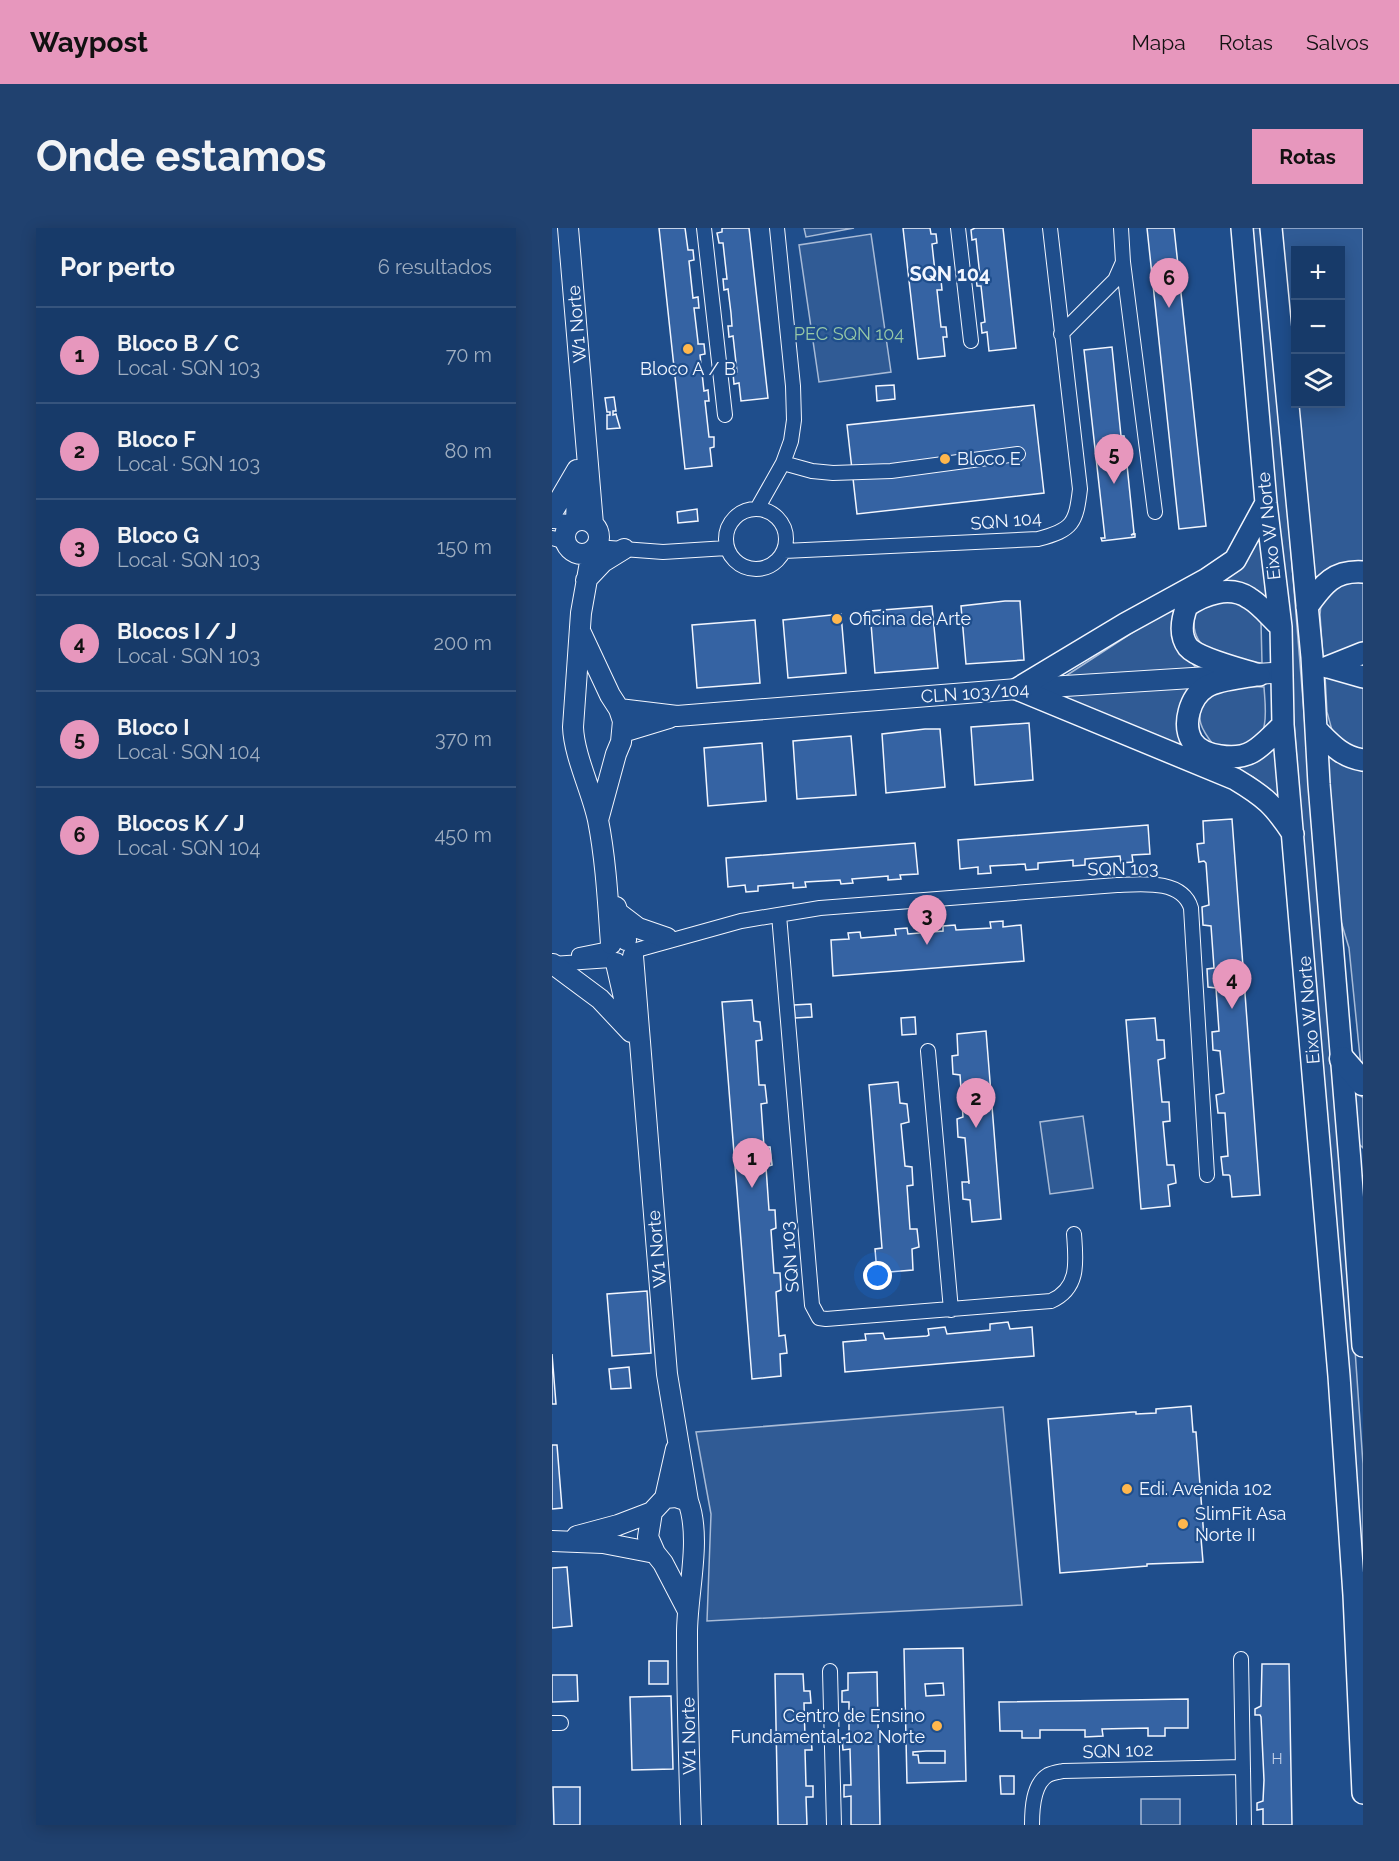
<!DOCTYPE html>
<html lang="pt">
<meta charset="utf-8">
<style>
body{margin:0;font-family:Raleway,sans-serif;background:#20416f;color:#f1f3f6}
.controls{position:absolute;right:18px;top:18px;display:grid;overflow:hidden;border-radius:0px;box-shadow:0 3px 15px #0003}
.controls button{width:54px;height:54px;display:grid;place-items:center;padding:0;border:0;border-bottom:2px solid #36547d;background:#173a69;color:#f1f3f6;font:30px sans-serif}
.you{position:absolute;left:326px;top:1048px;width:21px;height:21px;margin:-15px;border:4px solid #fff;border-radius:50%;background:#1a73e8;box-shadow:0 0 0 9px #1a73e833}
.badge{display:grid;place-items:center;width:39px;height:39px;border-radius:50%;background:#e797bd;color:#111;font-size:20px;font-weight:700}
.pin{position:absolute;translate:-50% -50px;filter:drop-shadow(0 2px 3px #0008)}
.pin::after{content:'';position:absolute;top:32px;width:21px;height:18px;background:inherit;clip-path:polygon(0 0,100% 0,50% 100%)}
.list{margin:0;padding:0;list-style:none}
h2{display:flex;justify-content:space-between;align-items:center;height:78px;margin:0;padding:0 24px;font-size:26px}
h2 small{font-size:20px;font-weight:400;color:#9eadc0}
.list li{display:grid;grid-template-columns:39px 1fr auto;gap:18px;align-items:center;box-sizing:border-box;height:96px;padding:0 24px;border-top:2px solid #36547d}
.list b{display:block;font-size:22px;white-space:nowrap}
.list p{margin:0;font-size:20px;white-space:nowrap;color:#9eadc0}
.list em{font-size:20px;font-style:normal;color:#9eadc0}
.icon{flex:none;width:33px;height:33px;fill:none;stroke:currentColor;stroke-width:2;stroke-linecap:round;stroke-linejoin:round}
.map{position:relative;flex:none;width:811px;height:1597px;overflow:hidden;border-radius:0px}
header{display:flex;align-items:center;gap:36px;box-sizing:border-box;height:84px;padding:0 30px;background:#e797bd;color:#111}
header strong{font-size:28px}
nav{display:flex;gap:33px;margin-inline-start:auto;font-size:21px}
.intro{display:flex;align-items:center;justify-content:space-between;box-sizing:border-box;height:144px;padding:0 36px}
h1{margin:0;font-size:42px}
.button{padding:15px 27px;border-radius:0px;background:#e797bd;color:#111;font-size:21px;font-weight:700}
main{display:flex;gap:36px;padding:0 36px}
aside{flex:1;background:#173a69;border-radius:0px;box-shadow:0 3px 15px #0003}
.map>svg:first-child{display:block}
</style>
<header>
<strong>Waypost</strong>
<nav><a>Mapa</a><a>Rotas</a><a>Salvos</a></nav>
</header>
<div class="intro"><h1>Onde estamos</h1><a class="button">Rotas</a></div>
<main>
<aside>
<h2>Por perto<small>6 resultados</small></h2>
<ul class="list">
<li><span class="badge">1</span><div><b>Bloco B / C</b><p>Local · SQN 103</p></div><em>70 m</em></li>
<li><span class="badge">2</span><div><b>Bloco F</b><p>Local · SQN 103</p></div><em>80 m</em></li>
<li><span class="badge">3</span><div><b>Bloco G</b><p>Local · SQN 103</p></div><em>150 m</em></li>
<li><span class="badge">4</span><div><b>Blocos I / J</b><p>Local · SQN 103</p></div><em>200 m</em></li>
<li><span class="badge">5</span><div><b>Bloco I</b><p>Local · SQN 104</p></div><em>370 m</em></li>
<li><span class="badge">6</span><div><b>Blocos K / J</b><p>Local · SQN 104</p></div><em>450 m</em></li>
</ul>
</aside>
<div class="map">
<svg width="811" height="1597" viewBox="0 0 811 1597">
<rect width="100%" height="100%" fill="#1f4e8c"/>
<path fill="#305b95" stroke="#a8bbd7" stroke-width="1.5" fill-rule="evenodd" d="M252,0H302L254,9Z
M697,0H708L711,29L733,250L800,1079L811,1236V1404L734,389Z
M726,0H811V337L762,361ZM744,22H788V176H744Z
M319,6L339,144L267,154L247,17Z
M709,297L715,383L711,376L640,371L634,428L645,441L509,451L643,364Z
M811,350V417L771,429L768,387L769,376L778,358Z
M680,372L701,384L709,394L710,435C674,431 630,426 645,378Z
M773,447L811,454V523H805L781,506L775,484Z
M654,456L633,497L670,533L725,506L732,581L717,561L701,549L506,468Z
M689,458L712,459C713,477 719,510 696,519C688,522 672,519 663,519C648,500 644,492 651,469Z
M773,516L811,535V843L809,839L797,720L785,680Z
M798,855L811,870V920L805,914Z
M531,888L541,960L498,966L488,894Z
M451,1179L470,1377L155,1393L159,1286L144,1204Z
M589,1571H628V1597H589Z"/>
<path fill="#3563a3" stroke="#f2f6ff" stroke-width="1.5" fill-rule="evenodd" d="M107,0H133L136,22H141L142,32L137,33L141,70L146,69L147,80H142L146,114V116H152L153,126L148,127L152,163L156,162L157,173H153L157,209H162V219L158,220L160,238L133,241Z
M170,0H197L216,170L189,173L187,155L182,156L181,145L185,144L181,108L177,109L176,98H180L179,85L176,61L172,62L171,51H175L171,15H167L165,5L170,4Z
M351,0H378L379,6H384L385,15L380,16L384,53L389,52L390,62H385L389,99H394L395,109H391L393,128L366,131Z
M423,0H451L464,120L437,123L435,104L430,105L429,95L433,94L429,58H425L424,48H428L425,21L424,11L420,12L419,2Z
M595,0H622L654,298L627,301Z
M560,119L569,208H572L582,305L579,307L583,306V309L550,313L549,310H553L532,122Z
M342,157L343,171L325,173L324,158Z
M62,169L64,183H61V187L64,186L68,200L55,201V187H58V184H55L53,170Z
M482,177L492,265L305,286L295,197Z
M145,281L146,293L126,295L125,284Z
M453,373H468L472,432L414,436L409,378Z
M380,378L386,440L323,445L318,383Z
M289,386L294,445L236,450L231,392Z
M203,392L208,455L145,460L140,397Z
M477,495L481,552L423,557L419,499Z
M373,501H388L393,559L334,565L330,506Z
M299,508L304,567L245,571L241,513Z
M210,515L214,573L156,578L152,520Z
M680,591L708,967L680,969L678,948L677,947H671L669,929L676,928L673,885H666L664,867L672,865L668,823L661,822L660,804L667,803L664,760L656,759L655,741L662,740L659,698L651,697L650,679L657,677L654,635L652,633L647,634L645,616L652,615L651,593Z
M596,597L598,626L580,627L581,634L569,635L568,628L533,631V637L521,638V632L486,635V641L474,642L473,636L438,638L439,645L426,646V639L408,641L406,612Z
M363,615L366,646L348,647L349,651L336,652V648L300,651L301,655L289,656L288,652L253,654L254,659L241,660V655L206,658V663L194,664L193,657L176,659L174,630Z
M451,693V699L469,697L472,733L281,748L279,712L297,711L296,705L308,704L309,710L344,707L343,701L355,700L356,706L391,703V698L403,697L404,702L439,700L438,694Z
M200,772L202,793L208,794L210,812L204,813L207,857H213L215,875L209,876L212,919H218L220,937L214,939L217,982H223L224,1000L219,1002L222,1045H228L229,1062L224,1064L227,1108L233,1107L235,1125L228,1126L229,1148L200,1151L170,774Z
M259,776L260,789L243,790L242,777Z
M363,789L364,806L350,807L349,790Z
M603,790L605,812H612L613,830L606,832L610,874H617L618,893L611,894L615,937H622L624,955L616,957L618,978L589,981L574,792Z
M434,803L449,991L420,994L418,972L411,971L410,954H416L417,952V956L413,910L406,909L405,891L411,889L408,847L401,846L400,828L406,827L405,806Z
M346,854L348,875L355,876L357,894L349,896L353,938L360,939L361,957L355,958L358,1001H365L367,1019L360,1021L361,1042L325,1045L323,1021L330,1020L317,857Z
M95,1063L99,1125L60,1128L55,1066Z
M456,1094L458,1101L480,1099L482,1128L293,1144L291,1114L314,1112L313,1106L331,1105L333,1111L375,1108L377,1107L376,1101L393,1099L395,1106L438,1102V1096Z
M0,1126L4,1176H0Z
M77,1139L79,1160L59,1161L57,1141Z
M639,1178L641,1204H644L652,1310H649L651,1334L595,1336V1338L508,1345L496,1191L581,1184H584V1186L604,1185V1181Z
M0,1217H5L10,1280L0,1281Z
M15,1339L20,1398L0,1400V1340Z
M411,1420L414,1553L355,1555L352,1421ZM391,1455L392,1467L374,1468L373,1456ZM374,1523H393V1535H367L366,1527H361V1524Z
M97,1433H116V1456H97Z
M710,1436H737L740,1597H711V1581L705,1582V1575L711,1573L712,1552L709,1489L708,1487H703V1481L709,1478Z
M325,1444L328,1597H299V1568L292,1569V1557H299L298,1521L291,1522L290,1510L297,1509V1474H290V1463L296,1462V1445Z
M223,1446H251L252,1463H258L259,1475H252L253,1510H259L260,1522H253L254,1558H261V1569H254L255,1597H226Z
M0,1447H25L26,1473L0,1474Z
M119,1468L121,1541L80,1542L78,1469Z
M636,1471V1500H613V1508H596V1500L550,1501L551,1508L533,1509V1502H488V1510H470V1503H448L447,1474Z
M448,1548H462V1566H449Z
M1,1559H28V1597H2Z"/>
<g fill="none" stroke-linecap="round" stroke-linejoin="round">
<path stroke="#3f679d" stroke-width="20" stroke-dasharray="20 10" stroke-linecap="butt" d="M721,445L766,440"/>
<defs>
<path id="street" d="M152,0L173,187
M406,0L419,113
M569,0L571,34L603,284
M509,106L563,52L571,34
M231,235L260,243L281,245L339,243L466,226
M205,281L231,235L239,213L242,192L241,158L225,0
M174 311a30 30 0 1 1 60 0a30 30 0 1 1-60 0Z
M0,293L21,294
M0,310L14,314
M44,319L111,324L175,320
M232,323L486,311C521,302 524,295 528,261L498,0
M227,687L260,1077L267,1090L274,1091L499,1073C528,1060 524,1033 522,1006
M81,723L189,693L268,680L565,657C589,656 630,651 639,680L655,947
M27,727L57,721
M0,736L59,732
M376,823L399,1082
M689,1431L692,1597
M278,1443L282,1597
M0,1495H9
M480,1597C480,1581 481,1556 496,1547C500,1545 506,1544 511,1543L691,1539"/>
<path id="secondary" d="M16,0L41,296
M0,285L25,242
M13 309a17 17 0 1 1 34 0a17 17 0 1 1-34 0Z
M24,293L26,242
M40,323L29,385L21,499C22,528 40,563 46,592C54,633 56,675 59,716
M34,352L51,334L72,321
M29,405L58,467L67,481L71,493L69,514L64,526L46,592
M67,481L125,488L465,461L721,445
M71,504L117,490
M64,679L74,712
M65,684L86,700L115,710
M81,728L115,1146L136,1273C150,1311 135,1365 135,1405C135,1469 137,1533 139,1597
M64,735L75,783
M1,736L48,771L79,804
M113,1270L124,1221
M136,1273L124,1269L113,1270L100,1284L96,1309L103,1325L111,1335L136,1383
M25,1308L66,1297L100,1284
M0,1313L51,1315L103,1325"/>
<path id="primary" d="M690,0L714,275L729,399L731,497L787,1148L802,1367L811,1565
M719,0L760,429L767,556L798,934L811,1118
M755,379C771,357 781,342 811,344
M776,439L811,425
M776,439L811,449
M704,447C689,450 667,451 654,459C638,469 630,496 640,513C650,529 684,533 700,524C711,518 722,505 731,497
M707,447C692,442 646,431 636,419C627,407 630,391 635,378C652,366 678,357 697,370C709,377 719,390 729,399
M465,461L573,396L655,351L683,332L714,275
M465,461L683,551C713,569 722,577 741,606
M765,502C779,516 790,529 811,532"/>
<path id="highway" d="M790,831L811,855"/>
</defs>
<use href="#street" stroke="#f2f6ff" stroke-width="16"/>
<use href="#secondary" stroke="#f2f6ff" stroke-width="22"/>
<use href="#primary" stroke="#f2f6ff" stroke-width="24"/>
<use href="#highway" stroke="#f2f6ff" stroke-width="27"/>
<use href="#street" stroke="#1f4e8c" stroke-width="14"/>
<use href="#secondary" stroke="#1f4e8c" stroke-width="20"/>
<use href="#primary" stroke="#1f4e8c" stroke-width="21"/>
<use href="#highway" stroke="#1f4e8c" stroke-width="24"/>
</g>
<g fill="#ffb74d" stroke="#1f4e8c" stroke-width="2">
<circle cx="136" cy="121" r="6"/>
<circle cx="393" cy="231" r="6"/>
<circle cx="285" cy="391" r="6"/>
<circle cx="575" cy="1261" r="6"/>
<circle cx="631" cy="1296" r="6"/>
<circle cx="385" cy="1498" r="6"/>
</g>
<g text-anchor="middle" stroke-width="4.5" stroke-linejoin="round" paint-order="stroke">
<g font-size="15" fill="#c3d1e8">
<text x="725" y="1536">H</text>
</g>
<g font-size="18" fill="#f2f6ff" stroke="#1f4e8c">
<text transform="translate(25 96) rotate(-95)" y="6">W1 Norte</text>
<text transform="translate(454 293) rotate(-5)" y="6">SQN 104</text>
<text transform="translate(717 298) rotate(-96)" y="6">Eixo W Norte</text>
<text transform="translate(423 465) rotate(-4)" y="6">CLN 103/104</text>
<text transform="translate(571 641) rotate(-1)" y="6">SQN 103</text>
<text transform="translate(757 782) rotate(-95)" y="6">Eixo W Norte</text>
<text transform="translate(105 1021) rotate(-95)" y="6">W1 Norte</text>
<text transform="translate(238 1029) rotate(-95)" y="6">SQN 103</text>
<text transform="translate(137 1508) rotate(-91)" y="6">W1 Norte</text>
<text transform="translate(566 1523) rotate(-2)" y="6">SQN 102</text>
</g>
<g font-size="18" fill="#97c8a6" stroke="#1f4e8c">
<text x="297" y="112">PEC SQN 104</text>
</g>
<g font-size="18" fill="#f2f6ff" stroke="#1f4e8c" text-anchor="start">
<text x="136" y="147" text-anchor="middle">Bloco A / B</text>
<text x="405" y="237">Bloco E</text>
<text x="297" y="397">Oficina de Arte</text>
<text x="587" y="1267">Edi. Avenida 102</text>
<text x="643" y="1292">SlimFit Asa<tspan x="643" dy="21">Norte II</tspan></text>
<text x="373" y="1494" text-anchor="end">Centro de Ensino<tspan x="373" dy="21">Fundamental 102 Norte</tspan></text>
</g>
<g font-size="20" font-weight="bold" fill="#f2f6ff" stroke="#1f4e8c">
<text x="398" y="53">SQN 104</text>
</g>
</g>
</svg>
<div class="controls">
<button>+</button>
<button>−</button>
<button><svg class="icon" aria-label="layers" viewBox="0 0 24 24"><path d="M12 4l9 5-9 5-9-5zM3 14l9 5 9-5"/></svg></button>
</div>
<div class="you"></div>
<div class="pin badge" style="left:200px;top:960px">1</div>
<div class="pin badge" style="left:424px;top:900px">2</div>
<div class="pin badge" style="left:375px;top:717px">3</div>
<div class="pin badge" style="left:680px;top:781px">4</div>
<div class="pin badge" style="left:562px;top:256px">5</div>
<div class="pin badge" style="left:617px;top:80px">6</div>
</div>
</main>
